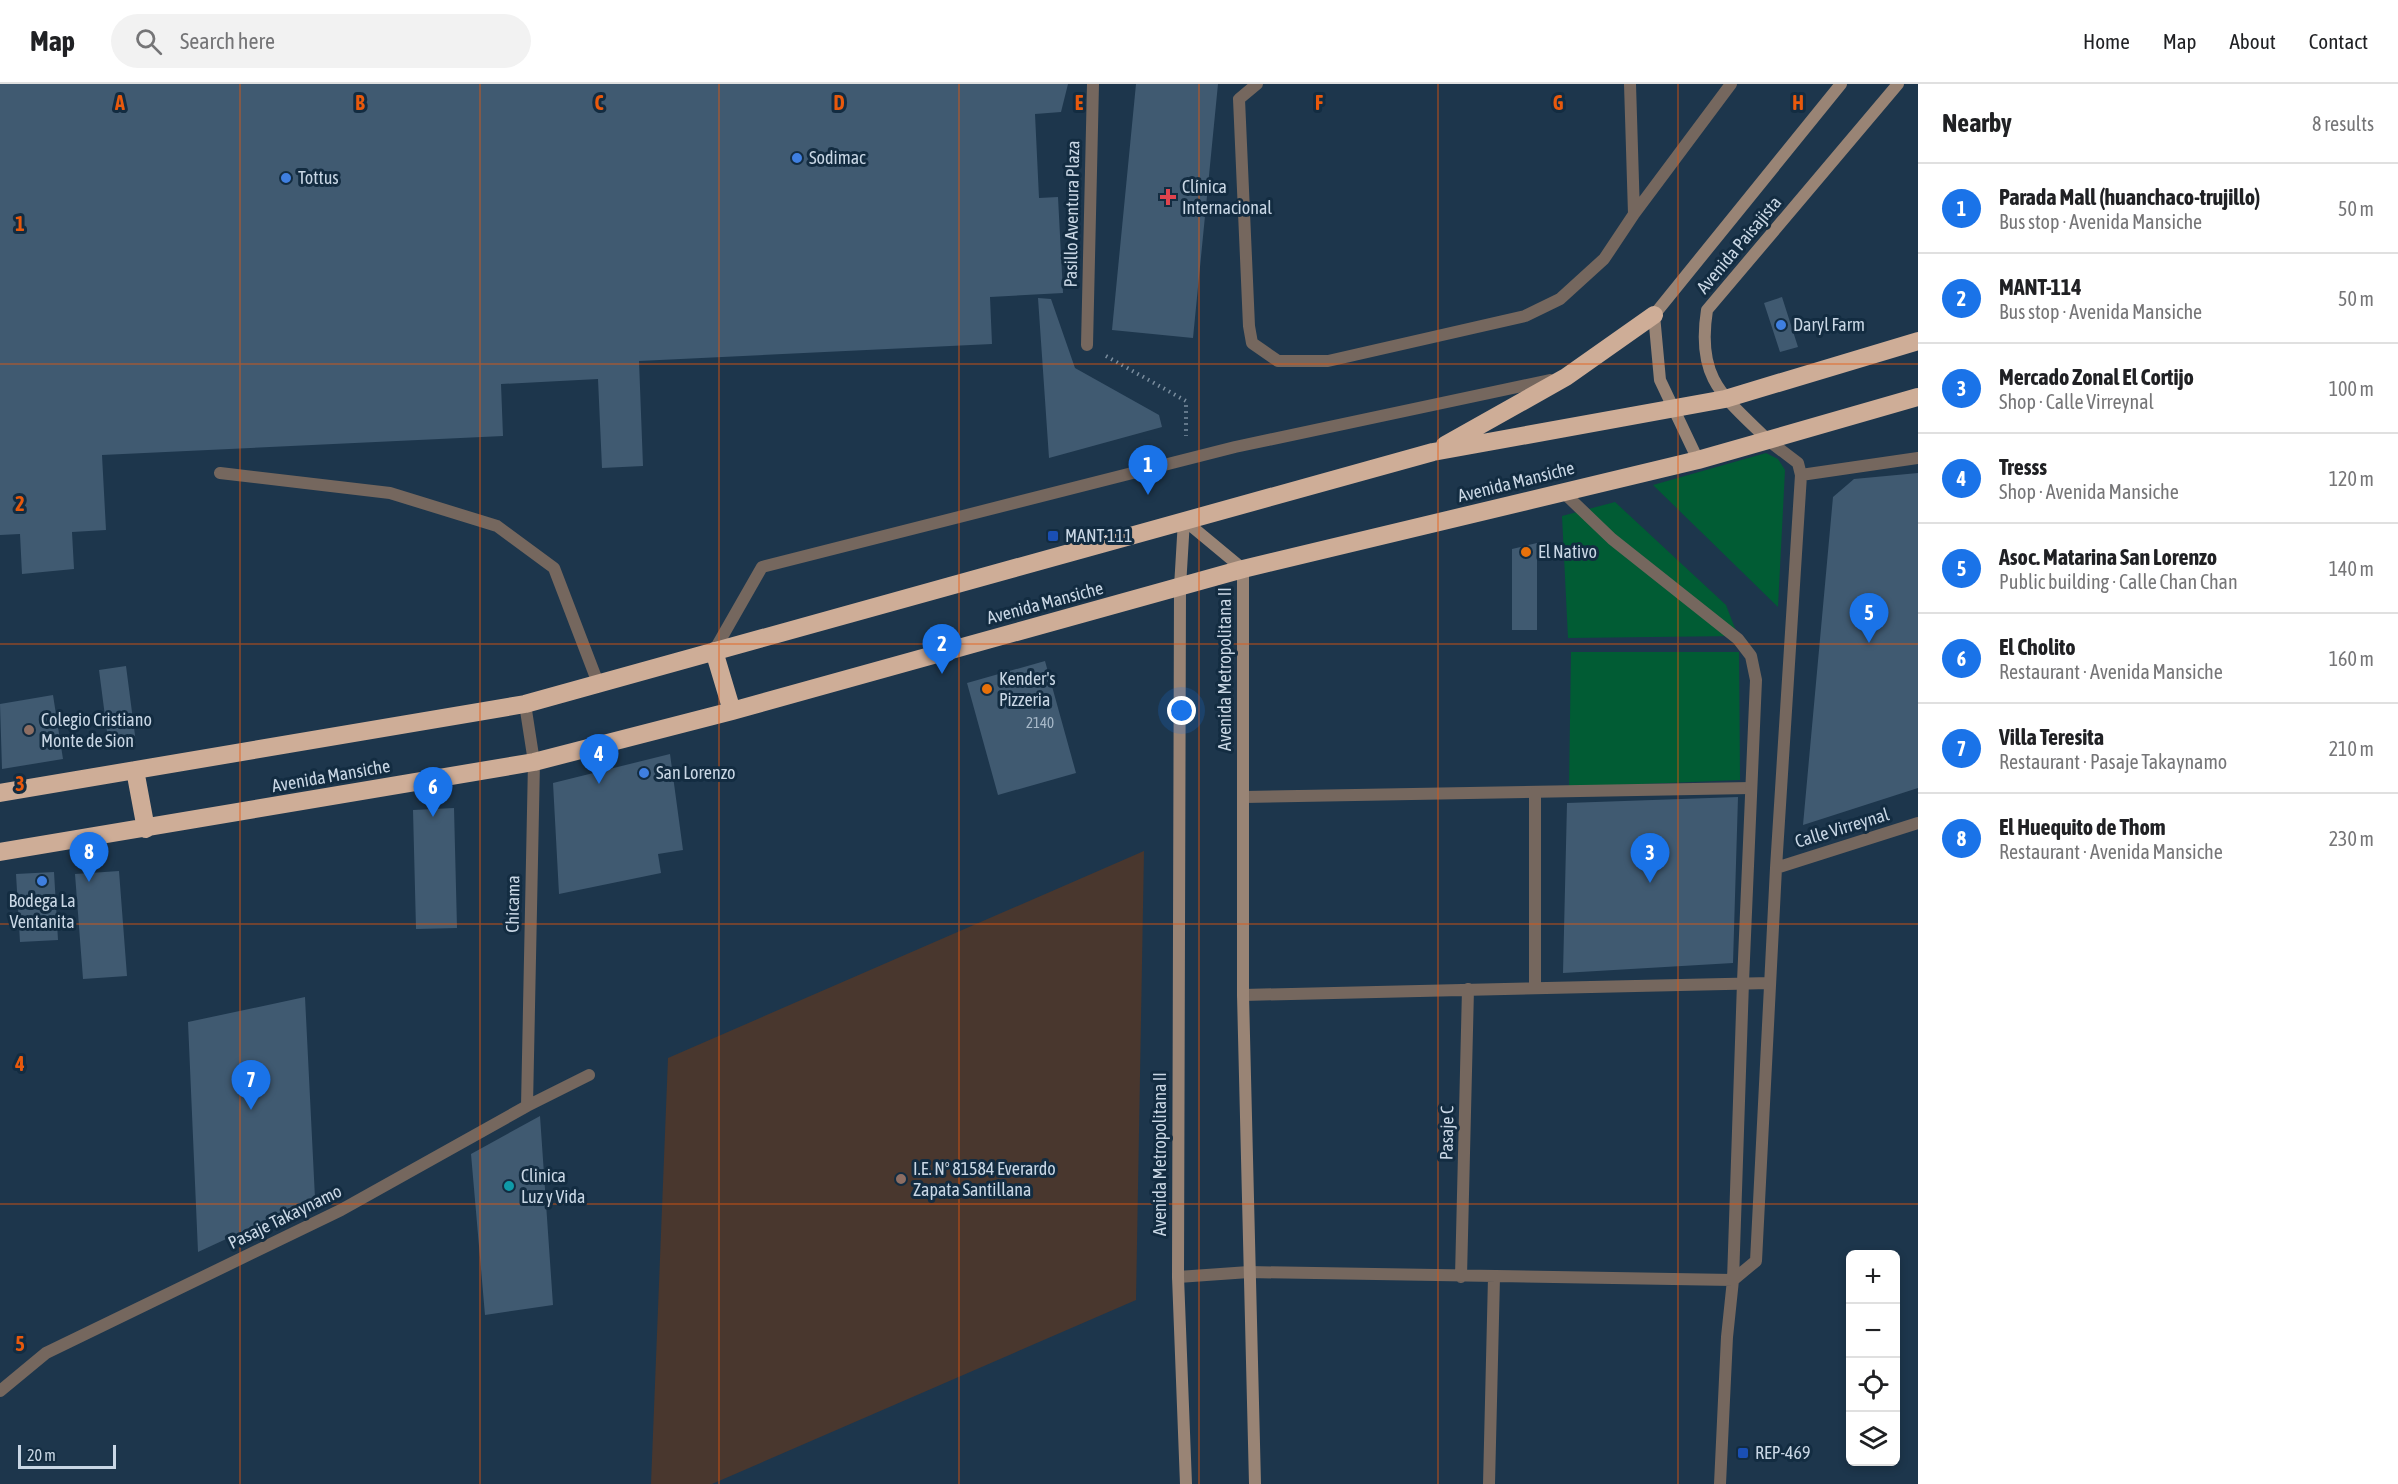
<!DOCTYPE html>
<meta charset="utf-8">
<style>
body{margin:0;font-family:"Asap Condensed",sans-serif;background:#f2f2f2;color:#202124}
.controls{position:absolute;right:18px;bottom:18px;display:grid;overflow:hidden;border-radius:9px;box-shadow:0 3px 9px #0003}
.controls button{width:54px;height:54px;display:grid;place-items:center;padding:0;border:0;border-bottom:2px solid #e0e0e0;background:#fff;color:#202124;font:30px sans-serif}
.scale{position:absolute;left:18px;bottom:15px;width:98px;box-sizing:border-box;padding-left:6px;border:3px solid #c9d7e5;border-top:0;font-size:16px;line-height:21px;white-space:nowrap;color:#c9d7e5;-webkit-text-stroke:4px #132c41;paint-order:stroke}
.you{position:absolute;left:1182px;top:627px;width:21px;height:21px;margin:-15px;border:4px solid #fff;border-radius:50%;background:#1a73e8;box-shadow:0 0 0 9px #1a73e833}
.badge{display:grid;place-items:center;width:39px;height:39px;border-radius:50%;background:#1a73e8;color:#fff;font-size:20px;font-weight:700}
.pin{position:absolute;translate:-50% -50px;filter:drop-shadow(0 2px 3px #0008)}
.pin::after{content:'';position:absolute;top:32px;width:21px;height:18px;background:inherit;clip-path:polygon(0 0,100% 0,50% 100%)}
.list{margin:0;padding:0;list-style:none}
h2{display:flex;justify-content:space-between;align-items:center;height:78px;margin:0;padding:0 24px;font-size:26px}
h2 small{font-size:20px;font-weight:400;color:#757577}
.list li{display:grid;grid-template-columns:39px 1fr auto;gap:18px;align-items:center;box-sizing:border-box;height:90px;padding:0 24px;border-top:2px solid #e0e0e0}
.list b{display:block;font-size:22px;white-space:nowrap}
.list p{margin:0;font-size:20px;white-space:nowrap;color:#757577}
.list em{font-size:20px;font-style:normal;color:#757577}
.icon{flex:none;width:33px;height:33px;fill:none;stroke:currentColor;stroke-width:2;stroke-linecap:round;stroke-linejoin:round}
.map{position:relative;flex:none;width:1918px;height:1400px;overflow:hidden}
header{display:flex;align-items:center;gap:36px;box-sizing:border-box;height:84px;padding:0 30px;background:#fff;border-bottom:2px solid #e0e0e0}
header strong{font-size:28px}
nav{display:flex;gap:33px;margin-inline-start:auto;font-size:21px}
.search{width:420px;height:54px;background:#f2f2f2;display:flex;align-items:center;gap:15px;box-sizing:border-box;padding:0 21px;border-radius:33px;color:#757577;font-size:22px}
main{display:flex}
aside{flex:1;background:#fff}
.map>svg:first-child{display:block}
</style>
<header>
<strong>Map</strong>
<div class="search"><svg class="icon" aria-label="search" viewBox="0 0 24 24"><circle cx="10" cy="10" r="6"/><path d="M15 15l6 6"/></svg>Search here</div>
<nav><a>Home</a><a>Map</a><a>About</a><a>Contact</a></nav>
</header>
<main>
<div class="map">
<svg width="1918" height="1400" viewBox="0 0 1918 1400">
<rect width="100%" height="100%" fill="#1d364c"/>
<path fill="#49372e" d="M1144,767L1136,1216L712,1400H651L668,974Z"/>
<path fill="#015c34" d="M1766,369L1778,375L1785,386L1778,523L1653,401Z
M1615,418L1726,521L1738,552L1568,554L1562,432Z
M1571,568H1739L1740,696L1569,703Z"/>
<path fill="#405a71" d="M0,0H1068L1061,28L1035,30L1039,114L1058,113L1063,209L990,213L992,260L639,277L643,382L602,384L598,295L501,300L503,352L102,371L106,446L72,448L74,485L22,490L20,450L0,451Z
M1136,0H1218L1193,254L1112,246Z
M1782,213L1798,263L1780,268L1764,219Z
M1038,214L1051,215L1075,284L1159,331L1162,343L1049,374Z
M1918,389V704L1803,741L1833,413L1854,395Z
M1537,459V546H1512V465Z
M1045,577L1076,689L998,711L967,599Z
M126,582L136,659L109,663L99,586Z
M53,611L63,675L2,685L0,620Z
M670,670L683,766L658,770L661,789L559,810L553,699Z
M1738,713L1733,879L1563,889L1567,719Z
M454,724L457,844L416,845L413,726Z
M119,787L127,892L83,895L75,790Z
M54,788L58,856L20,858L16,790Z
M305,913L315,1114L198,1168L188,938Z
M540,1032L553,1221L485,1231L471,1070Z"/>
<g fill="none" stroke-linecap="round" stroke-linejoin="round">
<path stroke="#7a8d9e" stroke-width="4" stroke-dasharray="1.5 4.5" stroke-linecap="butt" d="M1106,272L1186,317V352"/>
<path stroke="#75675e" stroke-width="12" d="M1257,0L1239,15L1249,242L1252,259L1278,277H1328L1525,232L1560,215L1604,175L1634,130L1630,0
M1634,130L1731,0
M220,389L390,409L497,442L554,484L598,599
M714,567L762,483L1235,363L1550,296
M1244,713L1751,704"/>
<path stroke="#75675e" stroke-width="12" d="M1087,261L1093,0
M1801,391L1918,374
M1563,408L1612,455L1738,555L1751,572L1756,596L1743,898L1733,1196L1727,1253L1720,1400
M525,620L534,678L527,1022
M1535,709V904
M1776,784L1918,739
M1243,911L1770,899
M1178,1193L1249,1188L1733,1196L1756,1177L1776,784L1801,391L1798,379L1769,357
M1461,1193L1468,905
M0,1307L46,1269L341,1126L527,1022L589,991
M1489,1400L1494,1193"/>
<path stroke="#998475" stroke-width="12" d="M1769,357C1723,312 1696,295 1707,226L1898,0
M1698,376L1660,296L1654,231L1841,0
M1184,436L1243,485V911L1255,1400
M1184,436L1180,503L1178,1193L1186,1400"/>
<path stroke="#cead97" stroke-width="18" d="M1445,361L1566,293L1654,231
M714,567L732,627
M135,686L146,745
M0,709L525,620L1433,368L1725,315L1918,257
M0,768L534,678L732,627L1243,485L1698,376L1918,313"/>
</g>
<path fill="none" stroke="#e8590c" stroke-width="1.5" stroke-opacity="0.55" d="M240,0V1400M480,0V1400M719,0V1400M959,0V1400M1199,0V1400M1438,0V1400M1678,0V1400M0,280H1918M0,560H1918M0,840H1918M0,1120H1918"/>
<g fill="#3f7fe0" stroke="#132c41" stroke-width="2">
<circle cx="797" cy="74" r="6"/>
<circle cx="286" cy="94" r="6"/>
<circle cx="1781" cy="241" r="6"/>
<circle cx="644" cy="689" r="6"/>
<circle cx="42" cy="797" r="6"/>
</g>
<path fill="#e0444e" stroke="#132c41" stroke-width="2" d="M1165 104h6v6h6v6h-6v6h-6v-6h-6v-6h6z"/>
<g fill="#1a4fb4" stroke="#132c41" stroke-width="2">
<rect x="1047" y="446" width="12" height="12" rx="3"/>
<rect x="1737" y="1363" width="12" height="12" rx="3"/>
</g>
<g fill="#e8710a" stroke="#132c41" stroke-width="2">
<circle cx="1526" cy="468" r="6"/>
<circle cx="987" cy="605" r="6"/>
</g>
<g fill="#8d6e63" stroke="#132c41" stroke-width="2">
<circle cx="29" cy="646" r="6"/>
<circle cx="901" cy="1095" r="6"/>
</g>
<circle fill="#0f9aa8" stroke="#132c41" stroke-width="2" cx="509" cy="1102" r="6"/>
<g text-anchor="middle" stroke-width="6" stroke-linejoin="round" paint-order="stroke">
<g font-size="15" fill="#a7b8c8">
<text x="1040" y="644">2140</text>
</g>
<g font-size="18" fill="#c9d7e5" stroke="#132c41" text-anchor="start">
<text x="809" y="80">Sodimac</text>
<text x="298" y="100">Tottus</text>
<text x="1182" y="109">Clínica<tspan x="1182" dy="21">Internacional</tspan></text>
<text x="1793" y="247">Daryl Farm</text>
<text x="1065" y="458">MANT-111</text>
<text x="1538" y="474">El Nativo</text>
<text x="999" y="601">Kender's<tspan x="999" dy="21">Pizzeria</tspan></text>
<text x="41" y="642">Colegio Cristiano<tspan x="41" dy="21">Monte de Sion</tspan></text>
<text x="656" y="695">San Lorenzo</text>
<text x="42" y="823" text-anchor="middle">Bodega La<tspan x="42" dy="21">Ventanita</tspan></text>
<text x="913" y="1091">I.E. N° 81584 Everardo<tspan x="913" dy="21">Zapata Santillana</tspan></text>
<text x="521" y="1098">Clinica<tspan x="521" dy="21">Luz y Vida</tspan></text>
<text x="1755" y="1375">REP-469</text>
</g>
<g font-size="18" fill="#c9d7e5" stroke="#132c41">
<text transform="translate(1072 130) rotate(-89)" y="6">Pasillo Aventura Plaza</text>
<text transform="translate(1739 161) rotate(-50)" y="6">Avenida Paisajista</text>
<text transform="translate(1516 398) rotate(-14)" y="6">Avenida Mansiche</text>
<text transform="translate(1045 519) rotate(-15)" y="6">Avenida Mansiche</text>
<text transform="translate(1225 585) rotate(-90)" y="6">Avenida Metropolitana II</text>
<text transform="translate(331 692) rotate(-10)" y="6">Avenida Mansiche</text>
<text transform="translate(1842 744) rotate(-17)" y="6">Calle Virreynal</text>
<text transform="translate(513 820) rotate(-89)" y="6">Chicama</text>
<text transform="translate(1447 1049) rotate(-89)" y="6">Pasaje C</text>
<text transform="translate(1160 1070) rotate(-90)" y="6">Avenida Metropolitana II</text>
<text transform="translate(285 1133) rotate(-26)" y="6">Pasaje Takaynamo</text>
</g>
</g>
<g font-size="20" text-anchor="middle" font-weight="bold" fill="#e8590c" stroke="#132c41" stroke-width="6" stroke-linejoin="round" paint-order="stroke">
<text x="120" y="26">A</text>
<text x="360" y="26">B</text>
<text x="599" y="26">C</text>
<text x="839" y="26">D</text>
<text x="1079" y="26">E</text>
<text x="1319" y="26">F</text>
<text x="1558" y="26">G</text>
<text x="1798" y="26">H</text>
<text x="20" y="147">1</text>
<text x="20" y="427">2</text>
<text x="20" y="707">3</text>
<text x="20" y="987">4</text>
<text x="20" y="1267">5</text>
</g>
</svg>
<div class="controls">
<button>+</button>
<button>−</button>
<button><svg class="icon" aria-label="locate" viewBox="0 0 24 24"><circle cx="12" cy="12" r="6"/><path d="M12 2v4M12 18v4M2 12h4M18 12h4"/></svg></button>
<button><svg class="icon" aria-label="layers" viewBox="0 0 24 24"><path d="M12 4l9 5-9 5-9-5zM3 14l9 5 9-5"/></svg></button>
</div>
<div class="scale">20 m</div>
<div class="you"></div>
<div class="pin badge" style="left:1148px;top:411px">1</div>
<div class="pin badge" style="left:942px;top:590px">2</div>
<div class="pin badge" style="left:1650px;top:799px">3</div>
<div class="pin badge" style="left:599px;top:700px">4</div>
<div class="pin badge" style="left:1869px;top:559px">5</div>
<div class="pin badge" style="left:433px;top:733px">6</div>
<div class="pin badge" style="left:251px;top:1026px">7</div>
<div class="pin badge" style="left:89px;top:798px">8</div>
</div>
<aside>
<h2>Nearby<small>8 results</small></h2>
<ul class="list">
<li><span class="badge">1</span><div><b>Parada Mall (huanchaco-trujillo)</b><p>Bus stop · Avenida Mansiche</p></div><em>50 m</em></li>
<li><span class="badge">2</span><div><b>MANT-114</b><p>Bus stop · Avenida Mansiche</p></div><em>50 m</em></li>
<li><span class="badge">3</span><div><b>Mercado Zonal El Cortijo</b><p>Shop · Calle Virreynal</p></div><em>100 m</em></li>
<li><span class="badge">4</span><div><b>Tresss</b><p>Shop · Avenida Mansiche</p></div><em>120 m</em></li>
<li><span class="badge">5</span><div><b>Asoc. Matarina San Lorenzo</b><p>Public building · Calle Chan Chan</p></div><em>140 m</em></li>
<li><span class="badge">6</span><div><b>El Cholito</b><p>Restaurant · Avenida Mansiche</p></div><em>160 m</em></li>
<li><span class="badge">7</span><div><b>Villa Teresita</b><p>Restaurant · Pasaje Takaynamo</p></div><em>210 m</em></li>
<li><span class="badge">8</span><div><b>El Huequito de Thom</b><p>Restaurant · Avenida Mansiche</p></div><em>230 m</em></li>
</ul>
</aside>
</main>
